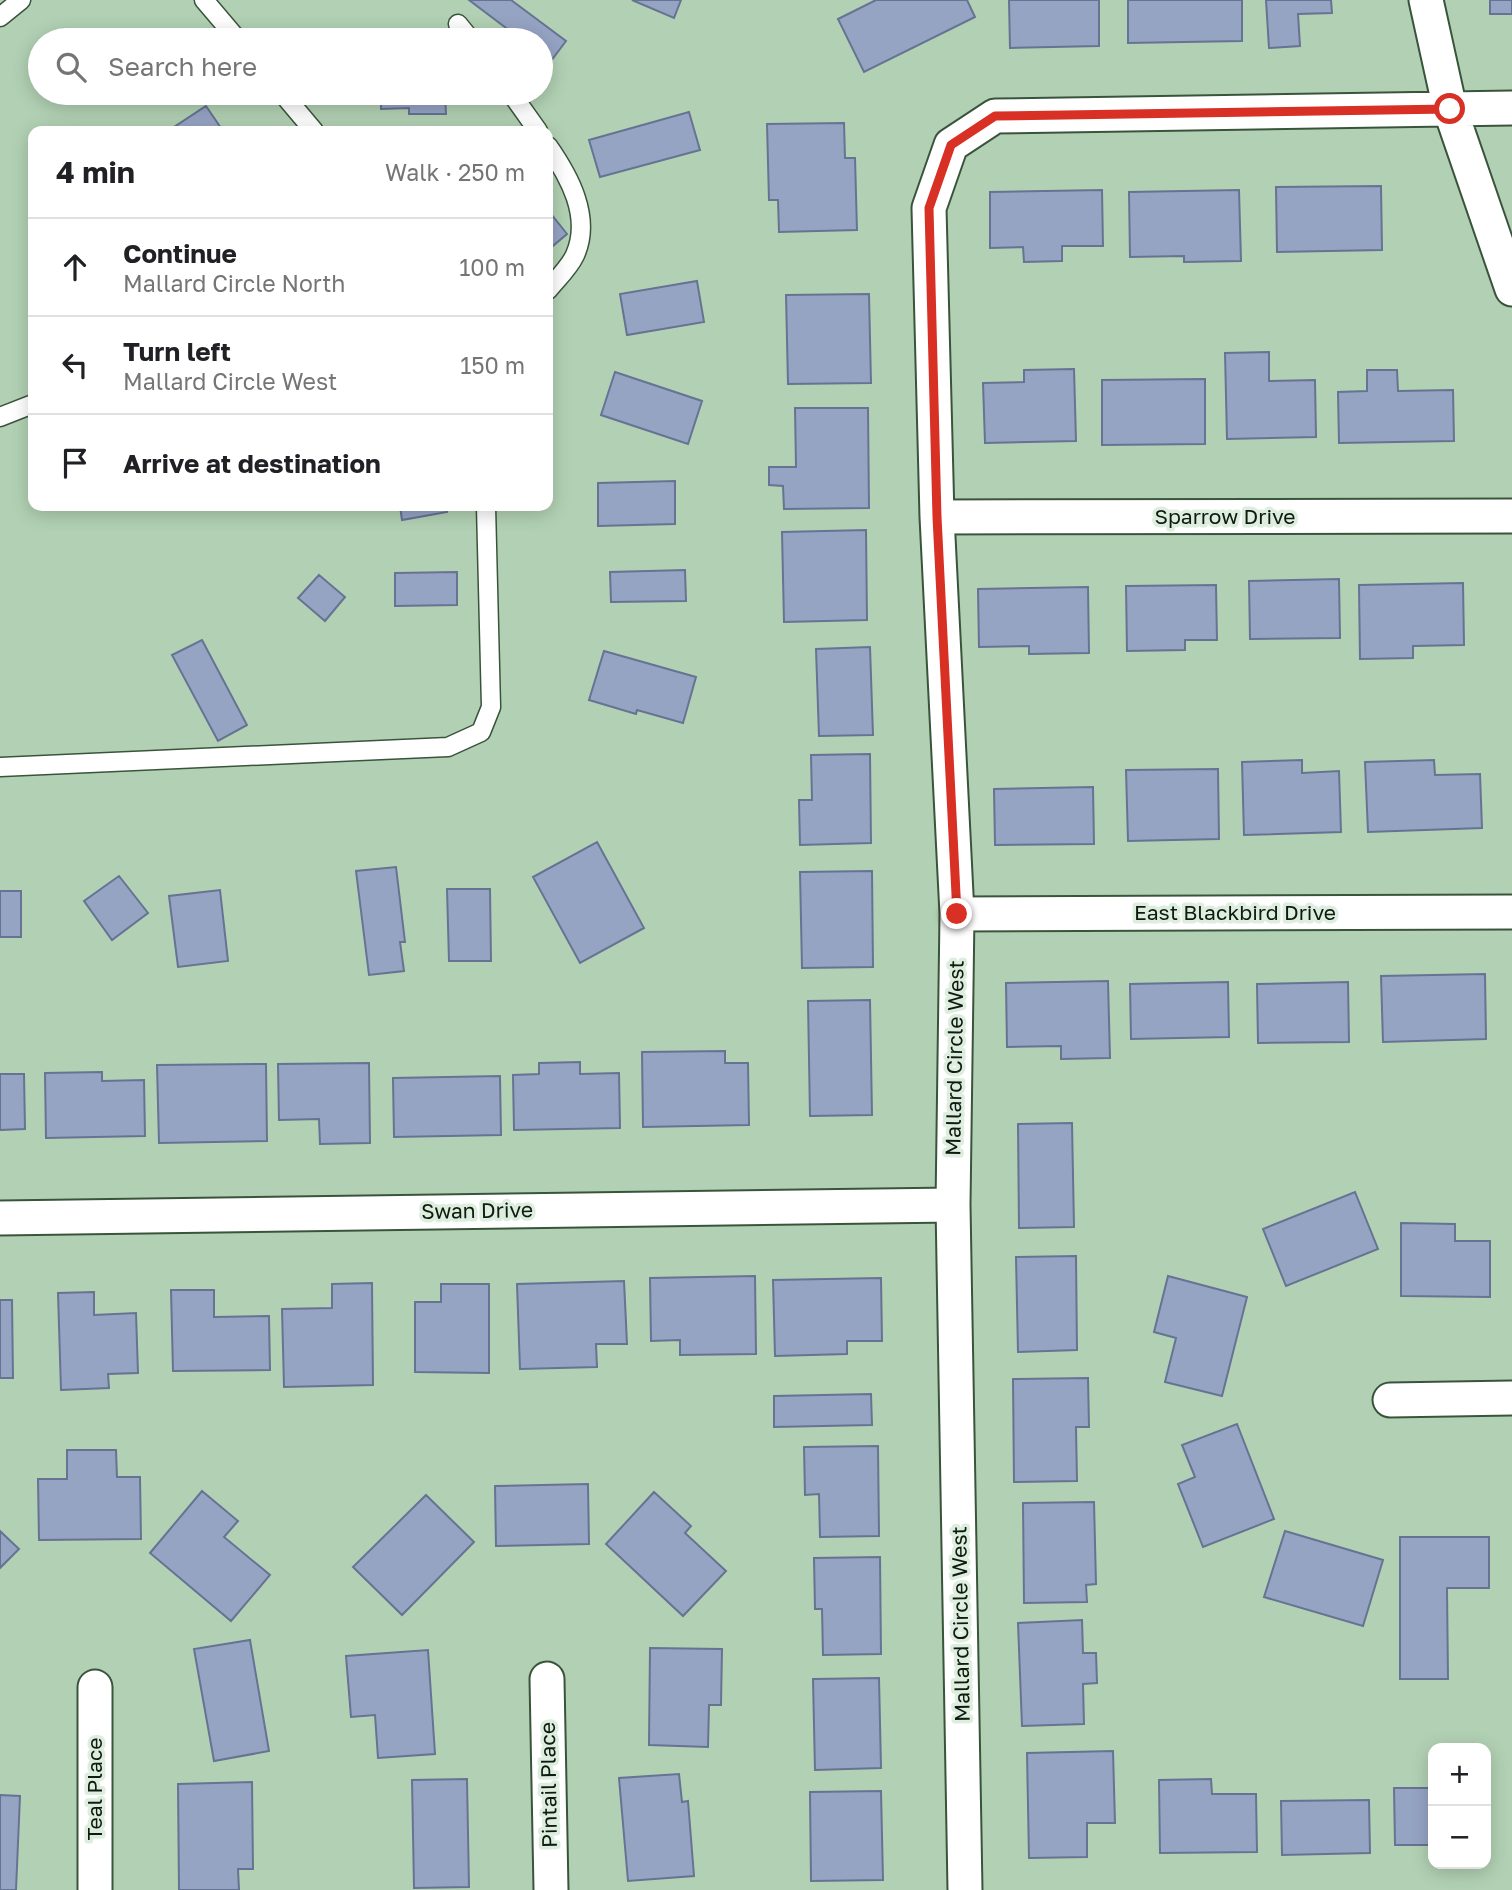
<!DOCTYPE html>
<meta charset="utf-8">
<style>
body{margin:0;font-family:"Golos Text",sans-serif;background:#f6f6f6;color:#202124}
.controls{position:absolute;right:21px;bottom:21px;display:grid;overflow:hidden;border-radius:14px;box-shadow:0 4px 18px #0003}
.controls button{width:63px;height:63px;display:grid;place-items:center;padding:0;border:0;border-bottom:2px solid #e0e0e0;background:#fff;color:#202124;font:35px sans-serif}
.stop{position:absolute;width:21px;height:21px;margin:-16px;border:5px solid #d93025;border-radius:50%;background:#fff}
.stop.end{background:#d93025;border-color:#fff;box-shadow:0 2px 7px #0008}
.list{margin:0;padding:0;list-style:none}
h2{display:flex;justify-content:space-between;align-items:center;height:91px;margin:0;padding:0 28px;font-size:30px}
h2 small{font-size:23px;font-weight:400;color:#757577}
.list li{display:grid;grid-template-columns:46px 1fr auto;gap:21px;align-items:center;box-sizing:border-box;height:98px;padding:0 28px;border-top:2px solid #e0e0e0}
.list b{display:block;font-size:26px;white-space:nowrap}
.list p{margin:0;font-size:23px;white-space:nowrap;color:#757577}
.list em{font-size:23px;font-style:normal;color:#757577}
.icon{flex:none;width:38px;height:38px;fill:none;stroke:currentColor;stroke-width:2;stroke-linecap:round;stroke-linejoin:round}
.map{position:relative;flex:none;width:1512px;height:1890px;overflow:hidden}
.search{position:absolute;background:#fff;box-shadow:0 4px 18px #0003;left:28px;top:28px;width:525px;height:77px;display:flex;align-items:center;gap:18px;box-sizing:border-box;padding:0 24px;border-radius:38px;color:#757577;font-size:26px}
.panel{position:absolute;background:#fff;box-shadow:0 4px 18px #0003;left:28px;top:126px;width:525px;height:385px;border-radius:14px}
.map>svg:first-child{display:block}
</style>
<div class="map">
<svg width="1512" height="1890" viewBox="0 0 1512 1890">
<rect width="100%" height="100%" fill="#b2d1b4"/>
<path fill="#96a4c4" stroke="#667392" stroke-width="2" d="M469,0H511L566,41L551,61L541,54V40H522Z
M632,0H681L674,18Z
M876,0H967L975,17L864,72L838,19Z
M1009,0H1099V46L1010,48Z
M1128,0H1242V41L1128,43Z
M1266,0H1331L1332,13L1298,14L1300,46L1269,48Z
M1490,0H1512V14H1490Z
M381,93H445L446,114H409V108L381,109Z
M206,106L223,131H168Z
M689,112L700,150L600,177L589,140Z
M844,123L845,158H855L857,230L779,232L778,200H769L767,124Z
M1381,186L1382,250L1277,252L1276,187Z
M1102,190L1103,246H1062V261L1024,262L1023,247L990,248V192Z
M1239,190L1241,261L1184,262V256L1130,257L1129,192Z
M548,210L567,234L548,250Z
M697,281L704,322L627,335L620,294Z
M869,294L871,383L788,384L786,295Z
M1269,352V381L1315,380L1316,437L1227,439L1225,353Z
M1074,369L1076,441L985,443L983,383L1024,382V370Z
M1367,370H1397L1398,391L1453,390L1454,441L1339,443L1338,392L1367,391Z
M615,372L702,401L688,444L601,415Z
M1205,379V444L1102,445V380Z
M795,408H868L869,508L784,509L783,486L769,485V467H796Z
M675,481V524L598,526V483Z
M400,506H446L447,512L402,520Z
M866,530L867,620L784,622L782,532Z
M685,570L686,601L611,602L610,572Z
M457,572V605L395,606V573Z
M319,575L345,597L325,621L298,598Z
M1339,579L1340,638L1250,639L1249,581Z
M1463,583L1464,645L1413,646V658L1360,659L1359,585Z
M1216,585L1217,640H1185V650L1127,651L1126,586Z
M1088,587L1089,653L1029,654V646L979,647L978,589Z
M202,640L247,725L218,741L172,655Z
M870,647L873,735L819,736L816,649Z
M604,651L696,677L683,723L637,710L636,714L589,700Z
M870,754L871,843L800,845L799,800H812L811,755Z
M1302,760V773L1339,771L1341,832L1244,835L1242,762Z
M1434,760L1435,775L1480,774L1482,828L1368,832L1365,762Z
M1218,769L1219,839L1128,841L1126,770Z
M1093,787L1094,844L995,845L994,789Z
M597,842L644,928L580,963L533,877Z
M396,867L405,942H400L404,971L369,975L356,871Z
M872,871L873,967L802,968L800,872Z
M119,876L148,913L112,940L84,901Z
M447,889H490L491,961H449Z
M220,890L228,961L178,967L169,896Z
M0,891H21V937H0Z
M1485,974L1486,1039L1383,1042L1381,976Z
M1108,981L1110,1058L1061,1059V1046L1007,1047L1006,983Z
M1228,982L1229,1037L1131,1039L1130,984Z
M1348,982L1349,1042L1258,1043L1257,984Z
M870,1000L872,1115L810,1116L808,1001Z
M725,1051V1063H748L749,1125L643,1127L642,1052Z
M580,1062V1074L619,1073L620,1128L514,1130L513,1075L539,1074V1063Z
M369,1063L370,1143L320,1144L319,1119L279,1120L278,1064Z
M266,1064L267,1141L159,1143L157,1065Z
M102,1072V1081L144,1080L145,1136L46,1138L45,1073Z
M0,1074H24L25,1129L0,1130Z
M500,1076L501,1135L394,1137L393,1078Z
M1072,1123L1074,1227L1019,1228L1018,1124Z
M1355,1192L1378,1249L1286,1286L1263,1229Z
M1401,1223L1455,1224V1241H1490V1297L1401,1296Z
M1076,1256L1077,1350L1018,1352L1016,1257Z
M755,1276L756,1354L680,1355V1340L651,1341L650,1278Z
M1168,1276L1247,1297L1222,1396L1165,1382L1176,1338L1154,1332Z
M881,1278L882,1341H847V1354L775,1356L773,1280Z
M624,1281L627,1344H596L597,1367L520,1369L517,1284Z
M372,1283L373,1385L284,1387L282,1309L332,1308V1284Z
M441,1284H489V1373L415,1372V1302H441Z
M171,1290H214V1317L269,1316L270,1370L173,1371Z
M94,1292V1315L136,1313L138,1373L108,1374L109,1388L61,1390L58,1293Z
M0,1300H12L13,1378H0Z
M1088,1378L1089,1427H1076L1077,1481L1014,1482L1013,1379Z
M871,1394L872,1425L774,1427V1396Z
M1237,1424L1274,1519L1203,1547L1178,1484L1195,1477L1182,1445Z
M878,1446L879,1536L820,1537L819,1494L805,1495L804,1447Z
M67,1450H116L117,1477H140L141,1539L39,1540L38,1479H67Z
M588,1484L589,1544L496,1546L495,1486Z
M202,1491L238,1521L224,1537L270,1575L231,1621L150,1553Z
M654,1492L691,1526L685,1533L726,1571L683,1616L606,1544Z
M426,1495L474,1542L402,1615L353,1567Z
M1094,1502L1096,1584L1086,1585L1087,1602L1024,1603L1023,1503Z
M0,1531L19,1549L0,1568Z
M1285,1531L1383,1560L1363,1626L1264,1597Z
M1400,1537H1489V1588H1447L1448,1679H1400Z
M880,1557L881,1654L823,1655L822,1609H815L814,1558Z
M1082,1620L1083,1653H1096L1097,1683L1083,1684L1084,1724L1022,1726L1018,1623Z
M250,1640L269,1751L214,1761L194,1649Z
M650,1648L722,1649L721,1705H709L708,1747L649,1745Z
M428,1650L435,1754L378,1758L375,1715L351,1717L346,1656Z
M879,1678L881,1768L815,1770L813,1679Z
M1113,1751L1115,1823H1087V1857L1029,1858L1027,1753Z
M679,1774L682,1802L688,1801L694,1876L628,1881L619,1778Z
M467,1779L469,1887L414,1888L412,1780Z
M1211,1779L1212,1794H1256L1257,1852L1160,1853L1159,1780Z
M252,1782L253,1869H238L239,1890H179L178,1784Z
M1394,1788H1433V1845H1395Z
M881,1791L883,1880L811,1881L810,1792Z
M0,1795L20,1796L16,1890H0Z
M1369,1800L1370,1853L1282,1855L1281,1801Z"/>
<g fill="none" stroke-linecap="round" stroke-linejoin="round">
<defs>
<path id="service" d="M204,0L238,40
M0,17L21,0
M458,24L471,40
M282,93L314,131
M511,93L538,131
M548,146C569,176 592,217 575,255C569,268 557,279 548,290
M0,417L33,404
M0,767L448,747L481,732L491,707L486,506"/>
<path id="minor" d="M1426,0L1450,109L1512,289
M937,517L1512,516
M957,914L1512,912
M0,1218L953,1205
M1390,1400L1512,1398
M547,1679L551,1890
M95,1687V1890
M965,1890L953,1205L957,914L937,517L929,208L951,145L995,116L1512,108"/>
</defs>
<use href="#service" stroke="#3a543c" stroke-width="21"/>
<use href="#minor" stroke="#3a543c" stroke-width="37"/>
<use href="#service" stroke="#fff" stroke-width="18"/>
<use href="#minor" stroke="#fff" stroke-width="33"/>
</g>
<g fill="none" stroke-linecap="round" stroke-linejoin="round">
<path stroke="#d93025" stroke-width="9" d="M957,914L937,517L929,208L951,145L995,116L1450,109"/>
</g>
<g text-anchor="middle" stroke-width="7" stroke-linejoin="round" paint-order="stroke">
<g font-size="21" fill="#0f1a10" stroke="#ddedde">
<text x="1225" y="524">Sparrow Drive</text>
<text x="1235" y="920">East Blackbird Drive</text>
<text transform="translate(955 1058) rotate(-89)" y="7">Mallard Circle West</text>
<text transform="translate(477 1211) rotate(-1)" y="7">Swan Drive</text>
<text transform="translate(961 1624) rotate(-91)" y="7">Mallard Circle West</text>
<text transform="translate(549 1785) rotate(-91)" y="7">Pintail Place</text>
<text transform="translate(95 1789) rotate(-90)" y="7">Teal Place</text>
</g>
</g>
</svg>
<div class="controls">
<button>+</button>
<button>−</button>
</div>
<div class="stop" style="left:1450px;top:109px"></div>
<div class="stop end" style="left:957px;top:914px"></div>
<div class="search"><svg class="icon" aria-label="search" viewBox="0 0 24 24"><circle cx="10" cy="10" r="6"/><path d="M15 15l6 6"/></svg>Search here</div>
<section class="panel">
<h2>4 min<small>Walk · 250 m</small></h2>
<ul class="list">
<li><svg class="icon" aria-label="ahead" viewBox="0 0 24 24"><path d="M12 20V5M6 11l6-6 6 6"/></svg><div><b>Continue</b><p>Mallard Circle North</p></div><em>100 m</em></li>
<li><svg class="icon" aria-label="left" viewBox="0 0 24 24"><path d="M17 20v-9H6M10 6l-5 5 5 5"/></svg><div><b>Turn left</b><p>Mallard Circle West</p></div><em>150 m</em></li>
<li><svg class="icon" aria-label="arrive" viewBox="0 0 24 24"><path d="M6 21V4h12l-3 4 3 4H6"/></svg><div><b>Arrive at destination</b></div></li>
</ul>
</section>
</div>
